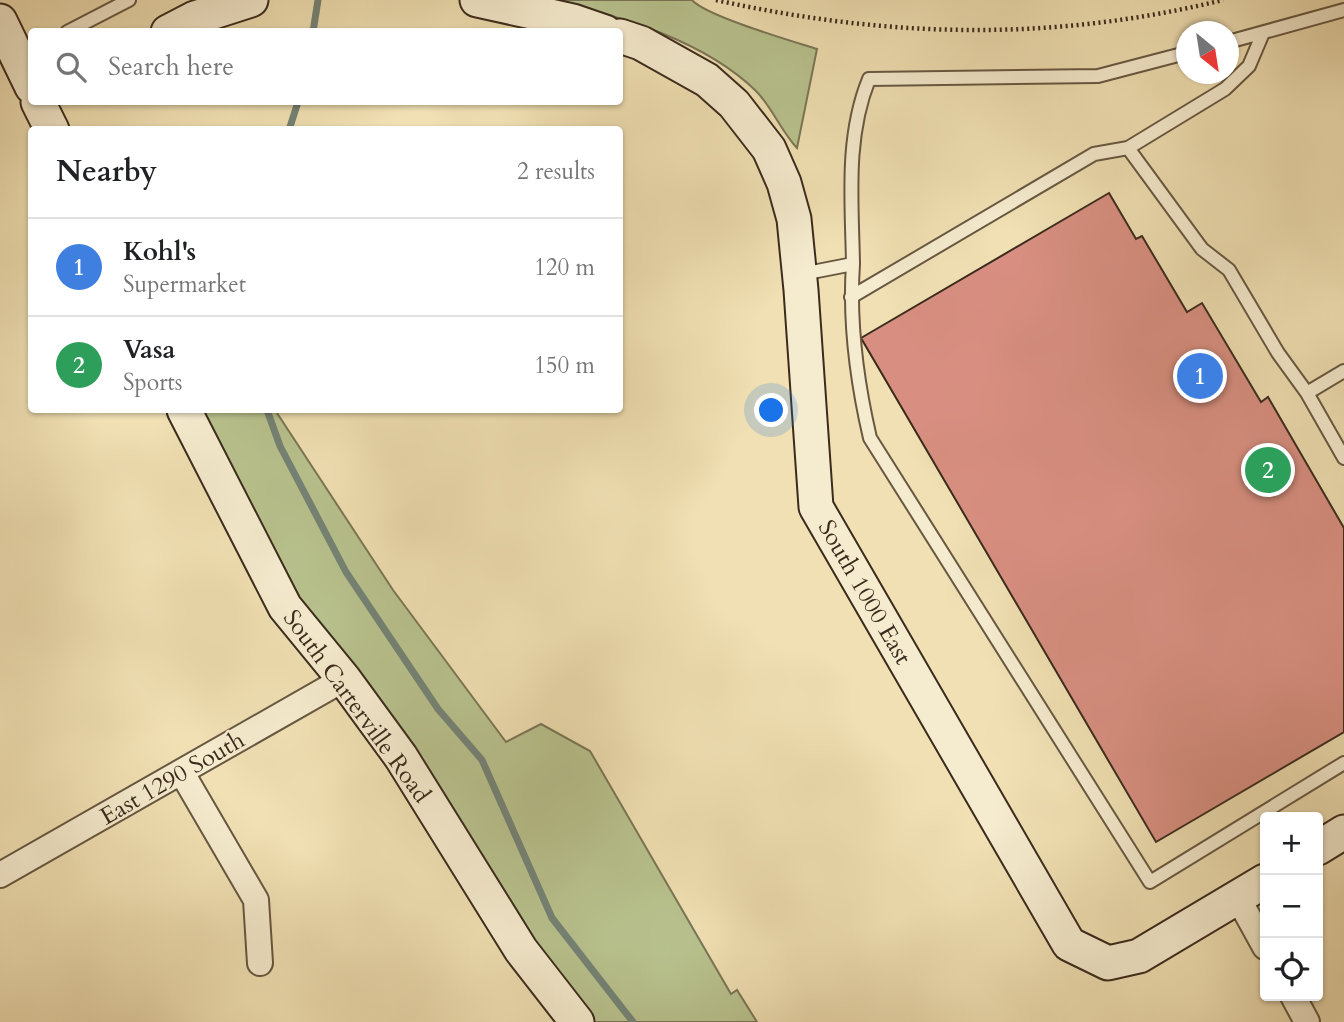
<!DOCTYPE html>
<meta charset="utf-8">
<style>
body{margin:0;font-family:Cardo,serif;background:#f6f6f6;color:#202124}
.controls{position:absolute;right:21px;bottom:21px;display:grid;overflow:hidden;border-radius:7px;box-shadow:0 2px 5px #0004}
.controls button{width:63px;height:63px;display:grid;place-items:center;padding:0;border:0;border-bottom:2px solid #e0e0e0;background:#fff;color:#202124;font:35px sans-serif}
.compass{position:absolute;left:1176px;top:21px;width:63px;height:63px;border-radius:50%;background:#fff;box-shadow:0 2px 5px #0004;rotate:150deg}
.you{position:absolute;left:772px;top:411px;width:24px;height:24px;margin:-18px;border:5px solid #fff;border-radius:50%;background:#1a73e8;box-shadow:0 0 0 10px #1a73e833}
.badge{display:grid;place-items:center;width:46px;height:46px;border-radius:50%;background:#8f2418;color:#fff;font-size:23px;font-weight:700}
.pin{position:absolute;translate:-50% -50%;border:4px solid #fff;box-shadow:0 2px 7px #0006}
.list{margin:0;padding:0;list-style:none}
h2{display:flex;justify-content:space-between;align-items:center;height:91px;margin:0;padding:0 28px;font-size:30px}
h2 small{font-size:23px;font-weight:400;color:#757577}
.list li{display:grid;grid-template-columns:46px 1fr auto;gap:21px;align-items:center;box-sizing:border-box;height:98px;padding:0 28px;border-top:2px solid #e0e0e0}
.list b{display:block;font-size:26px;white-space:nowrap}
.list p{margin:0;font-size:23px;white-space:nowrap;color:#757577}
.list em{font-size:23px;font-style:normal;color:#757577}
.icon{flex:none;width:38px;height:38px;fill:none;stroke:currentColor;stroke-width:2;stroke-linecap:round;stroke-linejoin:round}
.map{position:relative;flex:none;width:1344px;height:1022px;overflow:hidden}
.search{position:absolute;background:#fff;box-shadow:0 2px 5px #0004;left:28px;top:28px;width:595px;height:77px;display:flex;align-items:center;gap:18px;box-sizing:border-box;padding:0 24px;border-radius:7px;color:#757577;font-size:26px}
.panel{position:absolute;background:#fff;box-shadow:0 2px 5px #0004;left:28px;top:126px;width:595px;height:287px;border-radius:7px}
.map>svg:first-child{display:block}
</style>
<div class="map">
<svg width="1344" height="1022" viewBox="0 0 1344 1022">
<rect width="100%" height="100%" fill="#f0e0b3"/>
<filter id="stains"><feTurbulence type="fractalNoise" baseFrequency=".00286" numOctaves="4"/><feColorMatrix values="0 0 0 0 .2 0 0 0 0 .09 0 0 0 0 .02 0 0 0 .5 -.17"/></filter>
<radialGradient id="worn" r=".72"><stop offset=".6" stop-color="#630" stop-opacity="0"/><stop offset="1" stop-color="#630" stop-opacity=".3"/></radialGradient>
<path fill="#b8c28e" stroke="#7a7656" stroke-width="2" d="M556,0H692C706,16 792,41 817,49L797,148C781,131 772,107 756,91C705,41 624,18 556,0Z
M201,410H275L393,590L506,742L541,724L590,751L731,994L737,990L757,1022H587L304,612Z"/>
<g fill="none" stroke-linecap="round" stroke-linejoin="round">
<path stroke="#748376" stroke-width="7" d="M313,32L318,0
M289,130L298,102
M267,410L280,446L346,572L438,709L482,760L552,918L633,1022"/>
</g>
<path fill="#d88f81" stroke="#3b2b1d" stroke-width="2" d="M1109,193L1136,239L1142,236L1187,312L1202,303L1261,402L1268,397L1344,528V732L1156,842L861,338Z"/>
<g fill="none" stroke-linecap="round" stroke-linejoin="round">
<defs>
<path id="lane" d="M67,32L129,0
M1228,42L1344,10
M1128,148L1225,89L1249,66L1263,33
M853,264C849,322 857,382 870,438L1150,882L1344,763
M802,274L853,264C852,202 845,138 869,79L1098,76L1186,53
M851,297L1094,154L1128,148L1202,249L1229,270L1278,353L1307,393L1344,458
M1307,393L1344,371"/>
<path id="street" d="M182,773L256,900L260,963
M0,875L344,679
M1238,898L1265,947
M1293,996L1307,1022"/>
<path id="secondary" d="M477,0L573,21L605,32
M0,21L32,87
M168,32L195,18L251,0
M620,36L641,43L707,80L734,104L769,149L784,183L794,219L801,290L816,507L1069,944L1108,963L1139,956L1265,881
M38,102L52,130
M184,410L285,607L344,679L401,757L521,950L577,1022
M1318,848L1344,832"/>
</defs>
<use href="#lane" stroke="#685842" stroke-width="16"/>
<use href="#street" stroke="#685842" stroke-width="28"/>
<use href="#secondary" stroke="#3b2b1d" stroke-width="37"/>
<path stroke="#3b2b1d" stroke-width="4.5" stroke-dasharray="2 3.5" stroke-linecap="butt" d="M716,0C887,38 1052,42 1223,0"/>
<use href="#lane" stroke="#f5ebce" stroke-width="12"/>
<use href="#street" stroke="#f5ebce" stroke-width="24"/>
<use href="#secondary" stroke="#f5ebce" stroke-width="33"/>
</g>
<g text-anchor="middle" stroke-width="5" stroke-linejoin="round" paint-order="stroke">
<g font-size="24" fill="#3b2b1d" stroke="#f5ebce">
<text transform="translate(865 592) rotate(60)" y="8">South 1000 East</text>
<text transform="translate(357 706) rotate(54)" y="8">South Carterville Road</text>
<text transform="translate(172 778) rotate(-30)" y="8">East 1290 South</text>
</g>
</g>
<rect width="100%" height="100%" filter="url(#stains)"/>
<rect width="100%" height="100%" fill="url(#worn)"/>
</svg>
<div class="controls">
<button>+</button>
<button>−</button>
<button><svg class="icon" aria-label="locate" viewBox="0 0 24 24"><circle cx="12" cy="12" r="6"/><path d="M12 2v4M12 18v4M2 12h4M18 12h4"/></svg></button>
</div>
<svg class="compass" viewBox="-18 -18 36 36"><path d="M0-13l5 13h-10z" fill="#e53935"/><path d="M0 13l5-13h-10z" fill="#757577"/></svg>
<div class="you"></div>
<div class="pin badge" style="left:1200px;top:376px;background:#3f7fe0">1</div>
<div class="pin badge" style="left:1268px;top:470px;background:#2e9e5b">2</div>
<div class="search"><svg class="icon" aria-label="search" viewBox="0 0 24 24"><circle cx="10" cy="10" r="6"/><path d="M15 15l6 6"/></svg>Search here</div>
<section class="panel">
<h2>Nearby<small>2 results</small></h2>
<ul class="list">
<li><span class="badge" style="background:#3f7fe0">1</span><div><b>Kohl's</b><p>Supermarket</p></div><em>120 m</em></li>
<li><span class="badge" style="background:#2e9e5b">2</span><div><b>Vasa</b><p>Sports</p></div><em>150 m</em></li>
</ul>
</section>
</div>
